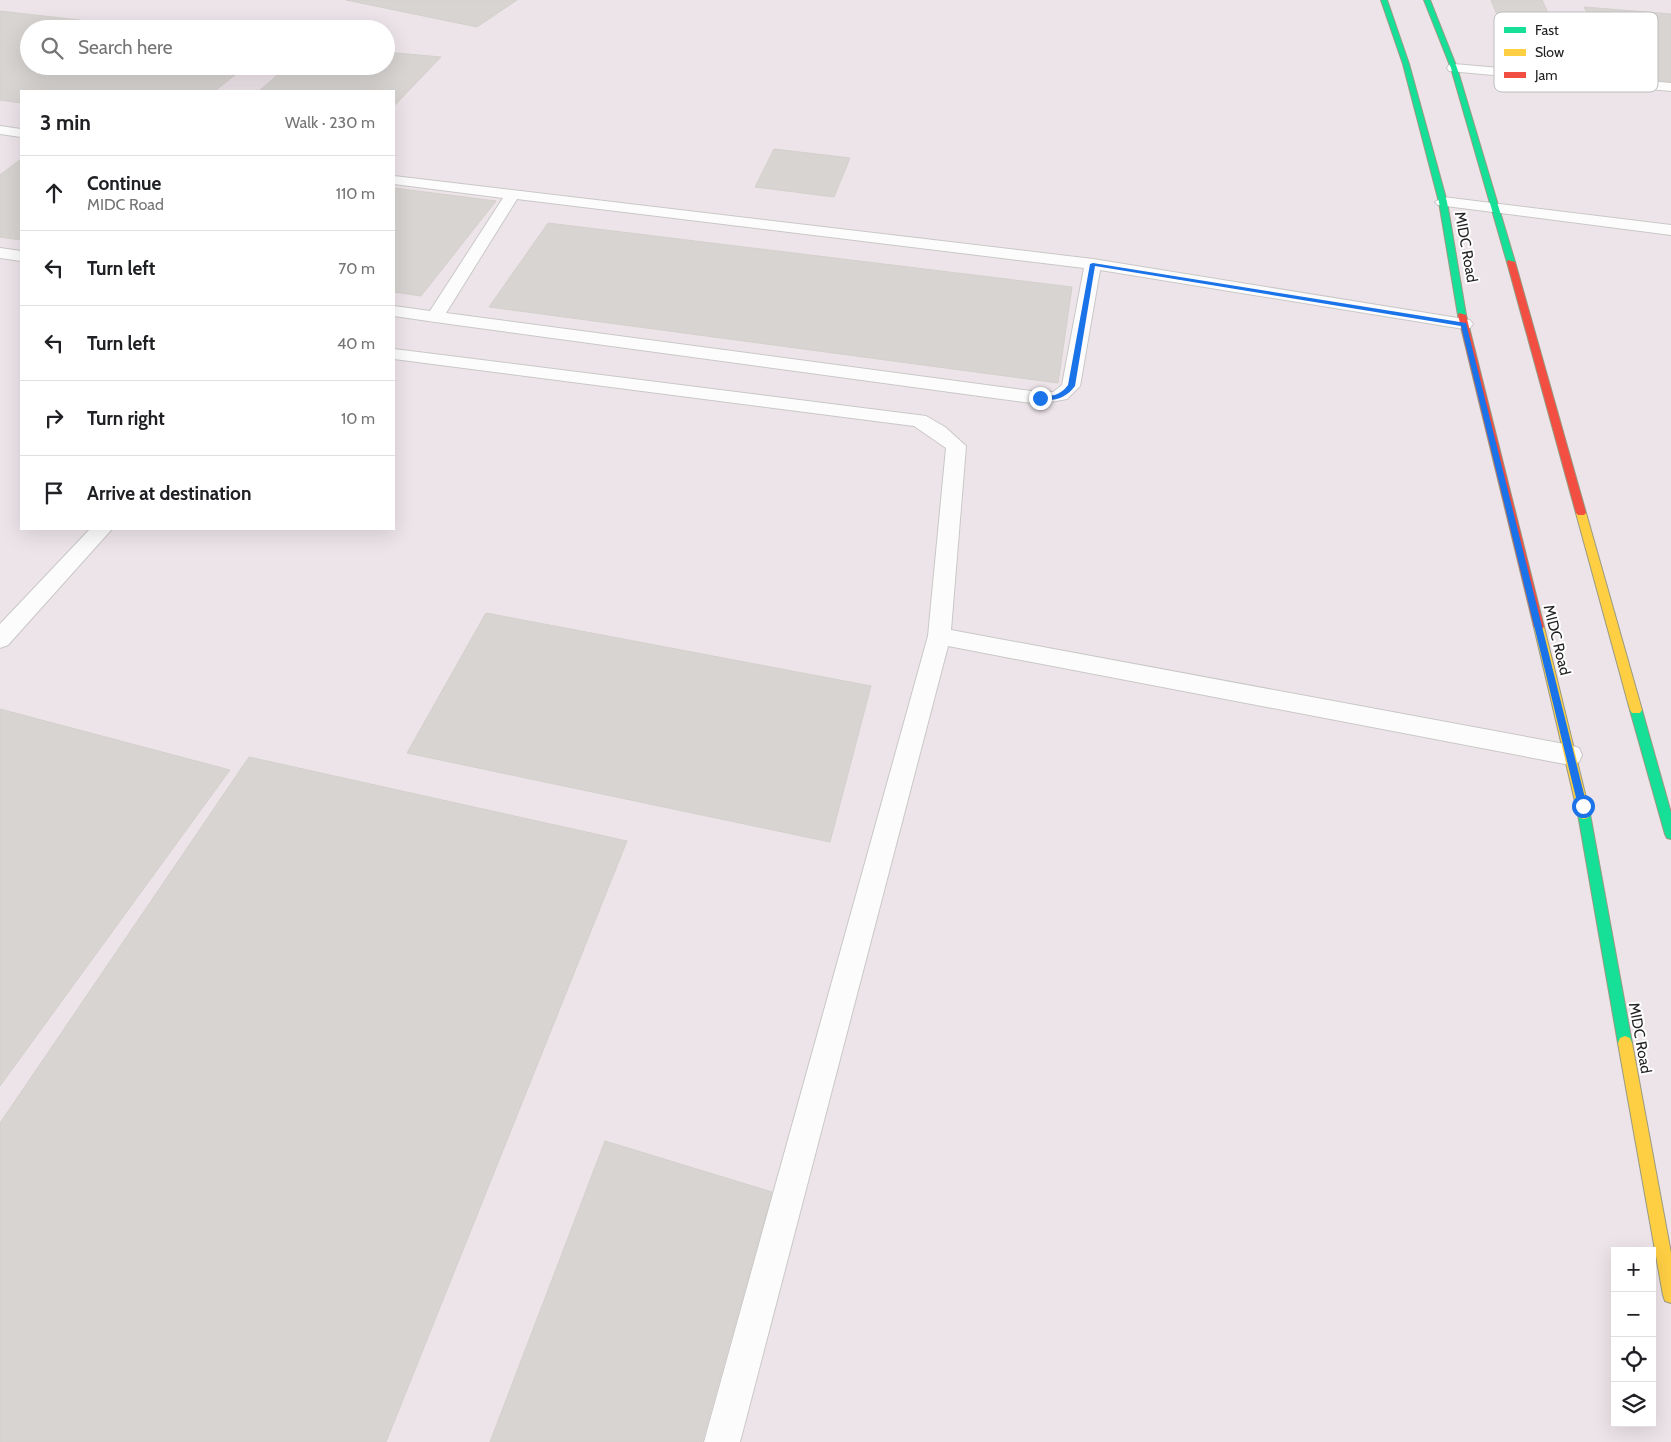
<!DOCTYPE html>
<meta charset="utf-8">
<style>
body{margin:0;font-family:Cabin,sans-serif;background:#f2f2f2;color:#202124}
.controls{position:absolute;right:15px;bottom:15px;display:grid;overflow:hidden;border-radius:0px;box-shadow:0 5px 20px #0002}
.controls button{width:45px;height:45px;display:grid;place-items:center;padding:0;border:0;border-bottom:1px solid #e0e0e0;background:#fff;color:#202124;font:25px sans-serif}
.stop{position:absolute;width:15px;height:15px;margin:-11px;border:4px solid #1a73e8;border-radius:50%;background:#fff}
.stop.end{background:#1a73e8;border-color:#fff;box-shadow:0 1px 5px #0008}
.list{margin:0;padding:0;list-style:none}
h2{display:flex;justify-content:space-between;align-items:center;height:65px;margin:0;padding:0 20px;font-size:21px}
h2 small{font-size:16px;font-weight:400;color:#757577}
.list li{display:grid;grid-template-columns:32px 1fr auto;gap:15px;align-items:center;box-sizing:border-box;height:75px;padding:0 20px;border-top:1px solid #e0e0e0}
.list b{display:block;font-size:19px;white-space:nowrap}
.list p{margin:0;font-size:16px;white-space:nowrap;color:#757577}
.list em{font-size:16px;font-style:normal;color:#757577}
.icon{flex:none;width:28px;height:28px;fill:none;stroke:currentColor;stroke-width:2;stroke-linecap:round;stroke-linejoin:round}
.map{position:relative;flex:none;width:1671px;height:1442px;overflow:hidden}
.search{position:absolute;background:#fff;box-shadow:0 5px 20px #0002;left:20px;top:20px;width:375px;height:55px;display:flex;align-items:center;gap:12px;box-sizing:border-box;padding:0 18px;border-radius:28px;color:#757577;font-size:19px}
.panel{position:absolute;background:#fff;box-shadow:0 5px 20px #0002;left:20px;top:90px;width:375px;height:440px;border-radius:0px}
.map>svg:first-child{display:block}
</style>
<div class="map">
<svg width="1671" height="1442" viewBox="0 0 1671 1442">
<rect width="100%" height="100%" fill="#f0eeeb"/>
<path fill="#ede4e9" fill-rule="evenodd" d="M0,0H1671V1442H0ZM29,29H386V66H29ZM21,91H394V529H21ZM1615,1251H1652V1423H1615Z"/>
<path fill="#d7d4d2" stroke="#d3d0cc" d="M346,0H517L477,27Z
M1491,0H1542L1576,72L1518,67Z
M1584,7L1671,14V82L1622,78Z
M0,11L158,29H29V66H246L215,91H21V103L0,100Z
M386,52L441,57L394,106V91H259L288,66H386Z
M774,149L850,158L834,197L755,187Z
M21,159V240L0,237V175Z
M394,188L496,201L421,296L394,292Z
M548,223L1072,287L1058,383L489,307Z
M486,613L871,686L830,842L407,753Z
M0,709L230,770L0,1086Z
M249,757L627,841L386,1442H0V1123Z
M605,1141L772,1192L702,1442H490Z"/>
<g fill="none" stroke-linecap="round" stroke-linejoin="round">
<defs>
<path id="lane" d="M1454,64L1671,83V91L1449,71L1447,68L1449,65Z
M0,126L21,129V137L0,134Z
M394,176L1093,259L1464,319L1470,320L1473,324L1470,328L1464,329L1100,270L1080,386L1067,399L1039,404L435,322L394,316V306L430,311L503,198L394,184ZM517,199L1084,268L1062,385L1053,392H1039L446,313Z
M1443,197L1671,225V235L1438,205L1435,202Z
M0,248L21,251V261L0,258Z
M394,349L926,416L945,427L966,446L951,630L1570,745L1579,748L1582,755L1579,762L1570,765L948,646L740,1442H704L928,636L946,448L914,426L394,359Z
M90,529H112L8,645L0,648V624Z"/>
<path id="fast" d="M1381,0H1387L1409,64L1447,202L1466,315L1465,317L1458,315L1439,202L1403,64Z
M1424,0H1430L1457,68L1515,262L1514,264L1507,262L1451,68Z
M1636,705L1640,707L1642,710L1671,813V839L1667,838L1665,834L1630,710L1632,707Z
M1584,809L1588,810L1590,814L1632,1043L1630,1048L1625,1050L1620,1048L1618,1043L1578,814L1580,810Z"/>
<path id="slow" d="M1581,510L1586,513L1642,710L1640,713H1632L1630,710L1576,513Z
M1539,623L1544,627L1590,814L1588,818L1584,819L1580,818L1578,814L1534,627Z
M1625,1036L1630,1038L1632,1043L1671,1253V1303L1665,1301L1663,1295L1618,1043L1620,1038Z"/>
<path id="jam" d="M1508,260L1515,262L1586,513L1584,515H1578L1576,513L1507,262Z
M1459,313L1466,315L1544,627L1539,631L1534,627L1458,315Z"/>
</defs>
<use href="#lane" stroke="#c9c8c7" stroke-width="2"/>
<use href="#fast" stroke="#999a82" stroke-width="2"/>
<use href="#slow" stroke="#999a82" stroke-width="2"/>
<use href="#jam" stroke="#999a82" stroke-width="2"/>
<use href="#lane" fill="#fdfcfc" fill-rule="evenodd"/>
<use href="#fast" fill="#16e098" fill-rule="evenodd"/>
<use href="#slow" fill="#ffcf43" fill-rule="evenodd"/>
<use href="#jam" fill="#f24e42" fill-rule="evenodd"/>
</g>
<path fill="#1a73e8" d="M1093,263L1466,323L1587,806L1586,809L1583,810L1578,806L1461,326L1095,266L1075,386C1065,399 1054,402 1037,399L1040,396C1052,396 1060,396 1068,385L1090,264Z"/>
<g text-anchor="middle" stroke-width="4" stroke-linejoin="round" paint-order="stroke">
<g font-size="15" fill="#222" stroke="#fff">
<text transform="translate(1466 247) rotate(80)" y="5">MIDC Road</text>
<text transform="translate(1557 640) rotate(76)" y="5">MIDC Road</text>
<text transform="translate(1640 1038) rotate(80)" y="5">MIDC Road</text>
</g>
</g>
<rect x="1494" y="12" width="164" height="80" rx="8" fill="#fff" stroke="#bdbdbd" stroke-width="1"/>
<rect x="1504" y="27" width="22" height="6" fill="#16e098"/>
<rect x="1504" y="49" width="22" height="7" fill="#ffcf43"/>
<rect x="1504" y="72" width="22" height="6" fill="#f24e42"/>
<g font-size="14" fill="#222">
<text x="1535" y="35">Fast</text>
<text x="1535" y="57">Slow</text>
<text x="1535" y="80">Jam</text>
</g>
</svg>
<div class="controls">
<button>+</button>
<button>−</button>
<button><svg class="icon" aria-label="locate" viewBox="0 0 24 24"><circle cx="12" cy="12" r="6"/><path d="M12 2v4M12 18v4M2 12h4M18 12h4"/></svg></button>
<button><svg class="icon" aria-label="layers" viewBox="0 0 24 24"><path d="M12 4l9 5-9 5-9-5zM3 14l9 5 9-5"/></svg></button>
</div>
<div class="stop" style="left:1583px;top:806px"></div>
<div class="stop end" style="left:1040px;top:398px"></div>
<div class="search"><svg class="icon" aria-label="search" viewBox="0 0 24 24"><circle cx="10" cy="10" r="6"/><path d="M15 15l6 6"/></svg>Search here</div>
<section class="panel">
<h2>3 min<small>Walk · 230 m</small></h2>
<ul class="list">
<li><svg class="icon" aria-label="ahead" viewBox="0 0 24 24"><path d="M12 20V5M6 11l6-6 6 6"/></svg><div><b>Continue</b><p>MIDC Road</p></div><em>110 m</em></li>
<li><svg class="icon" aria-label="left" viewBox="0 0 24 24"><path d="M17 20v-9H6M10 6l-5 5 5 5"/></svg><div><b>Turn left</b></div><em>70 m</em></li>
<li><svg class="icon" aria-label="left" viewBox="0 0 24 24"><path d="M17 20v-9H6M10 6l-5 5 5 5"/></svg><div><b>Turn left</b></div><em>40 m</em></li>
<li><svg class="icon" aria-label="right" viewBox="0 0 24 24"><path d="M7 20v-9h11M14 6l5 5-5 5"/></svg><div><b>Turn right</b></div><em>10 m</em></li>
<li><svg class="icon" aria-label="arrive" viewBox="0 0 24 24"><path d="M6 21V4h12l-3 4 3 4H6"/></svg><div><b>Arrive at destination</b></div></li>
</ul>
</section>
</div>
